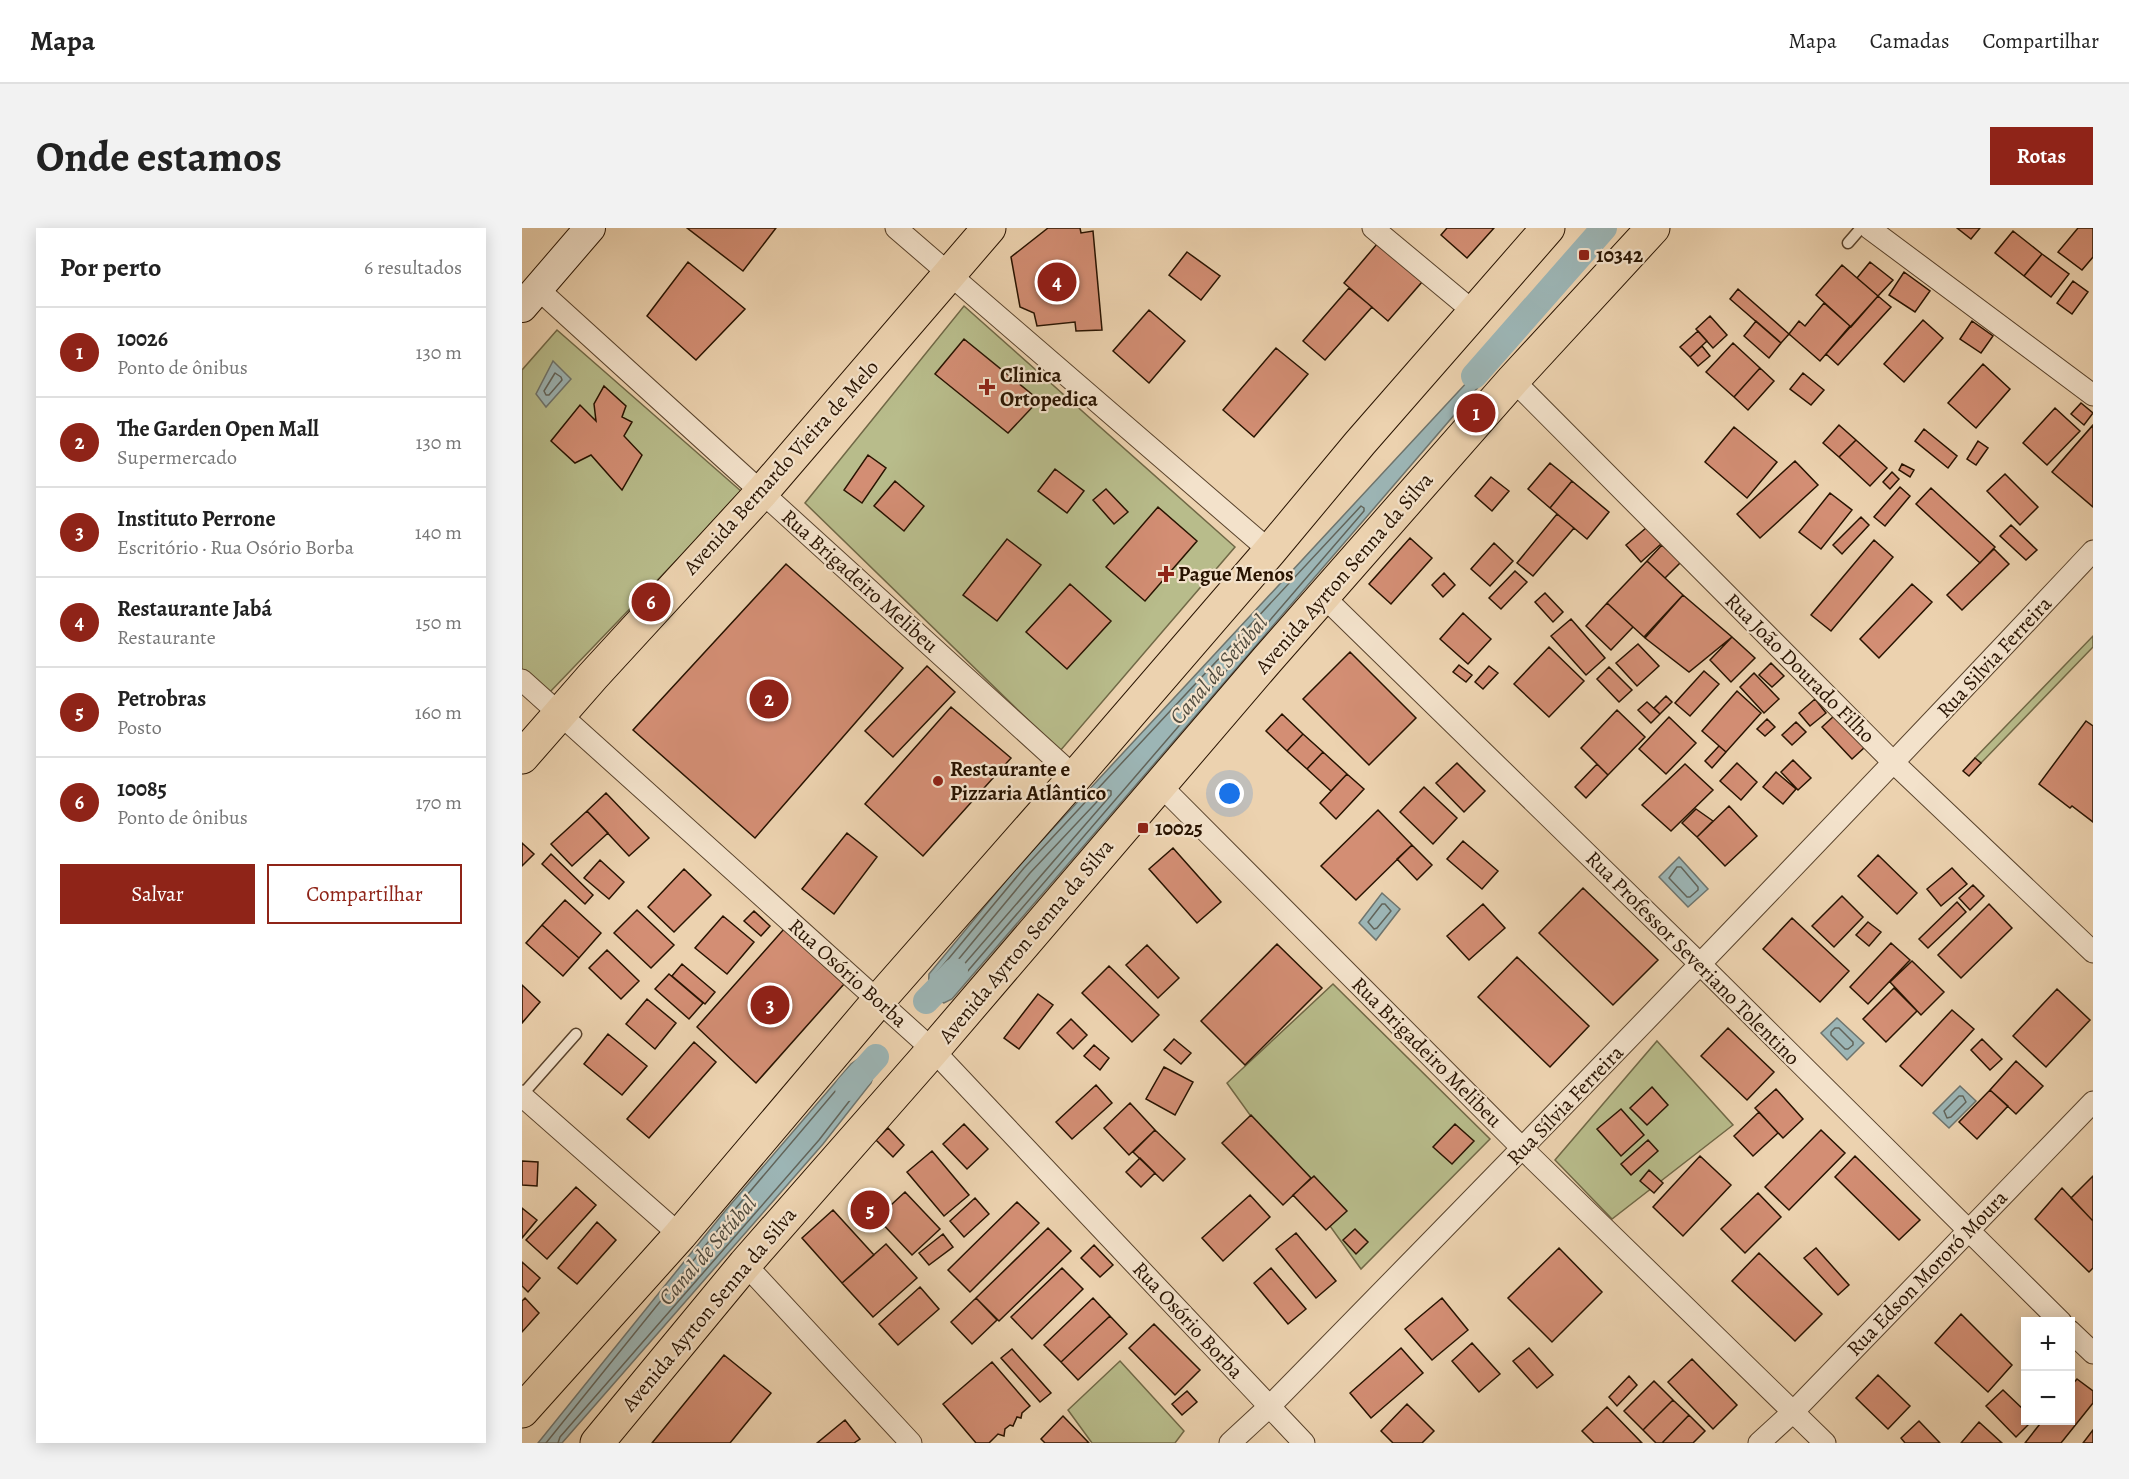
<!DOCTYPE html>
<html lang="pt">
<meta charset="utf-8">
<style>
body{margin:0;font-family:Alegreya,serif;background:#f2f2f2;color:#222}
.controls{position:absolute;right:18px;bottom:18px;display:grid;overflow:hidden;border-radius:0px;box-shadow:0 3px 15px #0003}
.controls button{width:54px;height:54px;display:grid;place-items:center;padding:0;border:0;border-bottom:2px solid #e0e0e0;background:#fff;color:#222;font:30px sans-serif}
.you{position:absolute;left:708px;top:566px;width:21px;height:21px;margin:-15px;border:4px solid #fff;border-radius:50%;background:#1a73e8;box-shadow:0 0 0 9px #1a73e833}
.badge{display:grid;place-items:center;width:39px;height:39px;border-radius:50%;background:#8f2418;color:#fff;font-size:20px;font-weight:700}
.pin{position:absolute;translate:-50% -50%;border:3px solid #fff;box-shadow:0 2px 6px #0006}
.list{margin:0;padding:0;list-style:none}
h2{display:flex;justify-content:space-between;align-items:center;height:78px;margin:0;padding:0 24px;font-size:26px}
h2 small{font-size:20px;font-weight:400;color:#767676}
.list li{display:grid;grid-template-columns:39px 1fr auto;gap:18px;align-items:center;box-sizing:border-box;height:90px;padding:0 24px;border-top:2px solid #e0e0e0}
.list b{display:block;font-size:22px;white-space:nowrap}
.list p{margin:0;font-size:20px;white-space:nowrap;color:#767676}
.list em{font-size:20px;font-style:normal;color:#767676}
.actions{display:flex;gap:12px;padding:18px 24px}
.actions a{flex:1;padding:14px 0;border:2px solid #8f2418;border-radius:0px;text-align:center;font-size:21px;color:#8f2418}
.actions .main{background:#8f2418;color:#fff}
.map{position:relative;flex:none;width:1571px;height:1215px;overflow:hidden;border-radius:0px}
header{display:flex;align-items:center;gap:36px;box-sizing:border-box;height:84px;padding:0 30px;background:#fff;border-bottom:2px solid #e0e0e0}
header strong{font-size:28px}
nav{display:flex;gap:33px;margin-inline-start:auto;font-size:21px}
.intro{display:flex;align-items:center;justify-content:space-between;box-sizing:border-box;height:144px;padding:0 36px}
h1{margin:0;font-size:42px}
.button{padding:15px 27px;border-radius:0px;background:#8f2418;color:#fff;font-size:21px;font-weight:700}
main{display:flex;gap:36px;padding:0 36px}
aside{flex:1;background:#fff;border-radius:0px;box-shadow:0 3px 15px #0003}
.map>svg:first-child{display:block}
</style>
<header>
<strong>Mapa</strong>
<nav><a>Mapa</a><a>Camadas</a><a>Compartilhar</a></nav>
</header>
<div class="intro"><h1>Onde estamos</h1><a class="button">Rotas</a></div>
<main>
<aside>
<h2>Por perto<small>6 resultados</small></h2>
<ul class="list">
<li><span class="badge">1</span><div><b>10026</b><p>Ponto de ônibus</p></div><em>130 m</em></li>
<li><span class="badge">2</span><div><b>The Garden Open Mall</b><p>Supermercado</p></div><em>130 m</em></li>
<li><span class="badge">3</span><div><b>Instituto Perrone</b><p>Escritório · Rua Osório Borba</p></div><em>140 m</em></li>
<li><span class="badge">4</span><div><b>Restaurante Jabá</b><p>Restaurante</p></div><em>150 m</em></li>
<li><span class="badge">5</span><div><b>Petrobras</b><p>Posto</p></div><em>160 m</em></li>
<li><span class="badge">6</span><div><b>10085</b><p>Ponto de ônibus</p></div><em>170 m</em></li>
</ul>
<div class="actions"><a class="main">Salvar</a><a>Compartilhar</a></div>
</aside>
<div class="map">
<svg width="1571" height="1215" viewBox="0 0 1571 1215">
<rect width="100%" height="100%" fill="#ecd2af"/>
<filter id="stains"><feTurbulence type="fractalNoise" baseFrequency=".00333" numOctaves="4"/><feColorMatrix values="0 0 0 0 .2 0 0 0 0 .09 0 0 0 0 .02 0 0 0 .5 -.17"/></filter>
<radialGradient id="worn" r=".72"><stop offset=".6" stop-color="#630" stop-opacity="0"/><stop offset="1" stop-color="#630" stop-opacity=".3"/></radialGradient>
<path fill="#b8bc8b" stroke="#706846" stroke-width="1.5" d="M442,78L713,319L538,523L283,275Z
M35,102L220,264L27,465L0,441V142Z
M1571,408V419L1459,535L1453,530Z
M811,756L968,911L839,1041L705,855Z
M1135,813L1211,897L1090,991L1033,932Z
M598,1133L662,1203L653,1215H570L546,1182Z"/>
<path fill="#9cb5b5" stroke="#6e746d" stroke-width="1.5" d="M1084,0H1093L430,771L422,775C408,768 406,761 407,746L498,636L974,123Z
M31,133L49,151L24,179L14,166Z
M1157,629L1186,661L1166,679L1137,649Z
M860,665L878,681L854,712L837,695Z
M1315,790L1342,815L1325,832L1299,805Z
M339,829L348,834L354,841L349,855L301,916L40,1215H16L203,983L329,836Z
M1438,858L1454,873L1427,900L1411,885Z"/>
<g fill="none" stroke-linecap="round" stroke-linejoin="round">
<path stroke="#62645a" stroke-width="1.5" d="M33,145L39,149L40,152L27,167H24L22,163Z
M839,278L842,280V283L426,766L422,768C412,764 412,757 413,747L502,640Z
M586,562L589,563V567L425,756H421V750L508,645Z
M1155,639H1159L1176,659V662L1168,669H1165L1147,650Z
M860,676H863L869,683L855,700L852,701L846,694Z
M1313,800H1317L1331,814V817L1326,821H1323L1309,807V804Z
M1437,868H1441L1444,874L1429,889L1425,890L1422,883Z
M24,1215L208,987L332,841L339,837L344,839L347,843L343,853L297,912L38,1209L36,1215"/>
<path stroke="#9cb5b5" stroke-width="26" d="M952,148L1082,0
M404,773L433,743
M326,860L354,829"/>
</g>
<path fill="#d38e74" stroke="#281300" stroke-width="1.5" d="M165,0H254L221,43Z
M526,0H558L559,5L571,3L580,102L554,103L553,94L515,98L512,85L498,79L489,29Z
M925,0H972L945,30L919,7Z
M1435,0H1458L1449,11Z
M1556,0H1571V29L1560,42L1536,24Z
M1491,3L1520,26L1502,48L1473,25Z
M855,16L900,54L866,93L822,55Z
M665,24L698,48L679,72L647,47Z
M1520,26L1547,46L1529,69L1502,48Z
M166,34L223,81L174,132L125,88Z
M1348,34L1371,52L1356,68L1335,50Z
M1320,37L1356,68L1329,99L1294,67Z
M1382,44L1408,63L1393,84L1367,67Z
M1551,53L1566,64L1550,86L1535,75Z
M827,60L850,79L803,132L781,113Z
M1216,61L1267,106L1259,115L1208,71Z
M1356,68L1369,79L1316,137L1304,126Z
M1302,75L1328,98L1298,133L1267,106L1277,93L1283,98Z
M627,82L663,113L627,155L591,123Z
M1188,88L1205,107L1191,120L1174,101Z
M1401,92L1421,110L1382,154L1362,136Z
M1234,93L1259,115L1247,130L1222,108Z
M1450,93L1471,108L1459,125L1438,111Z
M1176,103L1185,113L1168,129L1158,119Z
M442,111L517,172L486,205L413,146Z
M1211,115L1238,140L1212,169L1184,144Z
M1180,118L1188,128L1176,138L1168,129Z
M754,120L786,146L732,209L701,182Z
M1461,136L1488,161L1454,200L1426,175Z
M1238,140L1252,153L1226,182L1212,169Z
M1281,145L1302,162L1289,177L1268,161Z
M82,158L104,178L100,189L110,194L102,208L120,227L100,262L69,227L53,235L29,213L58,177L74,193L72,176Z
M1559,175L1571,185L1562,197L1549,186Z
M1533,180L1558,203L1525,237L1501,215Z
M1317,197L1334,212L1317,229L1301,215Z
M1571,197V279L1530,244Z
M1212,199L1255,234L1225,270L1183,234Z
M1402,201L1435,228L1426,240L1393,213Z
M1334,212L1365,240L1348,258L1317,229Z
M1456,213L1466,220L1454,237L1445,231Z
M346,227L364,240L340,275L322,262Z
M1273,233L1296,257L1238,310L1215,286Z
M1028,235L1050,253L1028,280L1006,261Z
M1380,236L1392,242L1388,249L1377,242Z
M533,241L562,263L545,285L516,263Z
M1370,244L1377,251L1368,261L1361,254Z
M1483,246L1516,279L1498,297L1465,263Z
M969,249L987,263L970,283L953,268Z
M373,253L402,278L382,303L352,278Z
M1050,253L1087,284L1065,311L1028,280Z
M1378,259L1388,268L1363,298L1352,289Z
M1409,260L1473,319L1458,335L1394,276Z
M584,261L606,284L592,296L571,272Z
M1308,265L1330,282L1299,321L1277,304Z
M636,279L675,313L623,373L584,339Z
M1035,286L1052,300L1011,348L995,335Z
M1339,289L1347,297L1320,326L1311,317Z
M1489,297L1515,322L1504,332L1478,308Z
M1124,300L1139,316L1119,334L1104,317Z
M888,310L910,330L869,376L847,356Z
M485,311L519,337L475,393L441,367Z
M1352,312L1371,329L1309,403L1289,387Z
M972,315L991,333L968,358L949,341Z
M1140,317L1159,334L1143,350L1125,333Z
M1472,321L1487,336L1440,382L1425,367Z
M1125,333L1161,367L1122,409L1085,375Z
M264,336L381,440L233,610L111,502Z
M993,343L1005,354L979,381L967,370Z
M922,345L933,357L921,369L910,357Z
M548,356L589,393L545,441L504,404Z
M1390,356L1410,374L1357,430L1338,411Z
M1023,365L1041,384L1031,394L1013,374Z
M1161,367L1210,409L1167,444L1123,410Z
M1085,375L1111,399L1089,422L1064,398Z
M941,385L969,411L946,436L918,411Z
M1049,391L1083,430L1064,447L1029,408Z
M1210,409L1233,430L1209,454L1188,432Z
M1116,416L1137,438L1115,458L1094,435Z
M1027,419L1062,453L1027,489L992,456Z
M828,424L894,490L847,537L781,471Z
M1249,435L1262,448L1250,459L1237,447Z
M937,437L950,447L944,454L931,444Z
M405,438L433,464L371,529L343,503Z
M967,438L976,445L961,461L953,454Z
M1087,439L1110,462L1097,474L1075,451Z
M1182,443L1197,456L1168,488L1153,475Z
M1232,445L1257,471L1242,485L1218,459Z
M1215,463L1239,485L1204,524L1180,503Z
M1144,468L1150,474L1138,486L1132,480Z
M1293,471L1304,485L1288,498L1277,485Z
M1125,474L1138,486L1129,495L1116,482Z
M429,479L489,530L401,628L343,576Z
M1095,482L1123,509L1086,547L1059,520Z
M760,486L781,506L765,523L744,503Z
M1312,488L1343,519L1330,531L1300,499Z
M1147,489L1174,515L1144,546L1117,521Z
M1245,491L1253,499L1243,508L1235,501Z
M1564,493L1571,498V594L1550,578L1548,580L1517,556Z
M1274,494L1284,504L1270,517L1260,507Z
M781,506L801,524L785,541L765,523Z
M1197,518L1204,524L1190,540L1183,533Z
M801,524L825,546L809,563L785,541Z
M1453,530L1459,535L1447,548L1441,543Z
M1271,532L1289,550L1276,562L1259,544Z
M935,535L963,563L942,584L914,555Z
M1215,535L1235,554L1219,572L1198,553Z
M1075,536L1086,547L1064,570L1053,559Z
M1163,536L1191,562L1149,603L1120,577Z
M1254,544L1274,561L1261,576L1241,559Z
M825,546L842,561L814,591L798,575Z
M902,559L935,590L911,616L878,584Z
M84,565L127,610L107,628L65,583Z
M1207,578L1235,608L1203,638L1175,609Z
M1174,581L1191,593L1175,609L1160,595Z
M856,582L890,617L834,672L799,638Z
M65,583L86,605L50,638L29,616Z
M325,605L355,629L312,686L280,661Z
M941,613L976,643L960,661L925,631Z
M0,615L12,626L0,638Z
M890,617L910,637L895,652L875,631Z
M651,620L699,674L675,695L627,641Z
M29,626L71,667L63,676L20,636Z
M1356,627L1395,665L1375,686L1336,648Z
M78,632L102,654L87,671L62,650Z
M1430,640L1445,656L1419,678L1405,661Z
M162,641L189,667L152,704L126,679Z
M1451,657L1462,668L1448,682L1437,670Z
M1061,660L1136,732L1091,777L1017,705Z
M1320,668L1341,689L1312,719L1290,698Z
M43,672L79,705L57,730L20,697Z
M1435,674L1444,684L1406,720L1397,711Z
M961,676L983,700L947,732L925,708Z
M1467,676L1490,700L1439,750L1416,727Z
M115,682L152,717L129,740L92,705Z
M232,683L248,698L239,708L222,693Z
M201,688L232,714L205,746L173,720Z
M1270,690L1327,743L1298,774L1241,721Z
M1346,694L1359,704L1347,718L1334,707Z
M20,697L57,730L41,748L4,715Z
M262,701L322,756L234,855L175,799Z
M1369,715L1388,732L1346,776L1328,759Z
M755,716L800,760L723,837L679,793Z
M625,717L657,750L636,770L604,737Z
M85,722L117,753L99,771L67,740Z
M995,729L1067,798L1028,839L956,769Z
M1390,733L1422,764L1399,787L1368,754Z
M160,736L193,764L183,776L150,748Z
M587,738L637,787L610,814L560,765Z
M147,746L181,775L167,791L133,761Z
M0,757L18,774L0,795Z
M1372,760L1395,783L1364,814L1341,791Z
M1535,761L1568,792L1524,839L1491,808Z
M516,766L531,777L497,821L482,810Z
M125,771L154,795L133,821L104,796Z
M1430,782L1452,801L1400,858L1378,838Z
M549,791L565,807L551,821L535,805Z
M1206,800L1252,844L1225,872L1179,828Z
M86,806L125,838L100,867L62,836Z
M652,811L669,825L659,836L642,822Z
M1460,811L1480,831L1468,842L1449,822Z
M172,814L194,834L127,910L105,891Z
M572,817L587,830L578,842L562,828Z
M1494,833L1521,858L1494,886L1468,862Z
M642,839L671,854L653,887L624,871Z
M574,857L590,875L550,911L534,894Z
M1130,859L1146,877L1125,897L1108,880Z
M1254,861L1281,891L1261,910L1233,880Z
M1468,862L1486,878L1455,911L1437,894Z
M608,875L633,902L607,927L582,900Z
M1099,881L1122,907L1099,928L1075,901Z
M1237,884L1256,905L1231,928L1212,908Z
M729,887L789,950L761,977L700,915Z
M442,896L466,921L445,941L421,916Z
M933,896L952,913L930,936L911,919Z
M366,900L382,917L371,929L354,912Z
M633,902L663,931L641,953L611,924Z
M1299,902L1323,925L1267,982L1243,959Z
M1126,912L1136,923L1109,947L1099,936Z
M410,923L447,967L422,988L385,944Z
M1178,928L1209,957L1161,1008L1131,979Z
M1333,928L1398,992L1377,1012L1313,949Z
M618,930L633,945L619,959L604,944Z
M0,933L16,934L15,958L0,957Z
M1127,942L1141,955L1132,965L1118,953Z
M792,948L825,983L804,1002L771,967Z
M1571,948V993L1549,970Z
M54,959L74,977L25,1031L4,1012Z
M1540,960L1571,993V1040L1567,1044L1513,991Z
M383,964L418,1001L390,1027L355,990Z
M1236,965L1259,989L1223,1025L1199,1001Z
M728,967L748,989L701,1033L680,1010Z
M453,970L467,986L442,1009L428,993Z
M495,974L517,995L448,1064L426,1042Z
M0,980L15,992L0,1010Z
M311,982L352,1027L320,1055L280,1010Z
M75,994L94,1012L55,1056L36,1040Z
M526,1000L549,1023L477,1093L454,1070Z
M833,1001L846,1014L834,1026L821,1012Z
M774,1005L814,1053L794,1070L754,1021Z
M421,1006L431,1019L407,1037L397,1025Z
M364,1016L395,1050L351,1089L320,1055Z
M572,1017L591,1037L578,1049L559,1030Z
M1037,1020L1080,1064L1030,1114L986,1070Z
M1294,1020L1327,1057L1316,1067L1282,1030Z
M1237,1025L1300,1086L1273,1113L1210,1053Z
M0,1034L18,1050L6,1064L0,1058Z
M540,1040L561,1061L510,1111L489,1089Z
M749,1040L784,1081L766,1096L732,1055Z
M398,1059L417,1081L376,1117L357,1096Z
M3,1070L17,1085L0,1104V1073Z
M454,1070L475,1092L450,1116L429,1094Z
M571,1070L588,1088L539,1134L522,1117Z
M920,1070L946,1102L910,1132L883,1101Z
M1439,1086L1490,1137L1466,1164L1413,1115Z
M588,1088L605,1106L556,1152L539,1134Z
M632,1096L678,1142L653,1167L607,1120Z
M950,1115L978,1146L957,1164L930,1133Z
M879,1120L901,1145L849,1190L828,1165Z
M1007,1120L1031,1147L1015,1160L991,1133Z
M490,1121L529,1165L518,1174L479,1130Z
M202,1127L249,1165L208,1215H130Z
M1170,1131L1215,1177L1191,1201L1146,1154Z
M470,1134L508,1178L500,1185L499,1190L495,1189L491,1198L488,1197L483,1201L482,1208L476,1206L467,1215H454L421,1176Z
M1356,1147L1388,1178L1366,1201L1334,1170Z
M1107,1148L1115,1157L1095,1178L1087,1169Z
M1555,1151L1571,1163V1175L1539,1215H1503L1521,1192H1548V1159Z
M1132,1153L1151,1172L1121,1202L1102,1183Z
M1481,1162L1504,1184V1192H1511L1494,1209L1464,1178Z
M665,1163L675,1174L660,1187L650,1176Z
M1151,1172L1167,1187L1140,1215H1134L1121,1202Z
M885,1176L912,1203L900,1215H871L859,1203Z
M1085,1179L1120,1215H1072L1060,1203Z
M1167,1187L1183,1203L1171,1215H1140Z
M541,1188L567,1215H523L519,1211Z
M323,1192L338,1211L332,1215H295Z
M1397,1193L1418,1215H1383L1379,1210Z
M1457,1194L1480,1215H1439Z
M1571,1202V1215H1561Z"/>
<g fill="none" stroke-linecap="round" stroke-linejoin="round">
<defs>
<path id="service" d="M1326,15L1339,0
M0,867L54,806"/>
<path id="minor" d="M374,0L748,323
M851,0L952,84
M1347,0L1571,167
M16,61L553,549
M991,152L1372,535L1571,724
M802,369L1178,736L1539,1094
M0,452L411,822L782,1215
M637,556L1001,921L1303,1215
M0,868L158,1007
M223,1036L389,1215
M1548,1103L1571,1125
M708,1215L748,1178C1025,896 1300,612 1571,323
M1237,1215L1272,1183L1571,874"/>
<path id="secondary" d="M0,79L68,0"/>
<path id="primary" d="M0,529L71,448L240,264L467,0
M0,1183L158,1007L357,772L553,549L748,323L838,215L1026,0
M75,1215L223,1036L411,822L745,432L991,152L1131,0"/>
</defs>
<use href="#service" stroke="#59432c" stroke-width="13"/>
<use href="#minor" stroke="#59432c" stroke-width="23"/>
<use href="#secondary" stroke="#281300" stroke-width="32"/>
<use href="#primary" stroke="#281300" stroke-width="35"/>
<use href="#service" stroke="#f3e2cb" stroke-width="10"/>
<use href="#minor" stroke="#f3e2cb" stroke-width="21"/>
<use href="#secondary" stroke="#f3e2cb" stroke-width="30"/>
<use href="#primary" stroke="#ecd2af" stroke-width="33"/>
</g>
<g fill="#8f2418" stroke="#f3e2cb" stroke-width="2">
<rect x="1056" y="21" width="12" height="12" rx="3"/>
<path d="M462 150h6v6h6v6h-6v6h-6v-6h-6v-6h6z"/>
<path d="M641 337h6v6h6v6h-6v6h-6v-6h-6v-6h6z"/>
<circle cx="416" cy="553" r="6"/>
<rect x="615" y="594" width="12" height="12" rx="3"/>
</g>
<g text-anchor="middle" stroke-width="4.5" stroke-linejoin="round" paint-order="stroke">
<g font-size="21" font-weight="bold" fill="#281300" stroke="#f3e2cb" text-anchor="start">
<text x="1074" y="34">10342</text>
<text x="478" y="154">Clinica<tspan x="478" dy="24">Ortopedica</tspan></text>
<text x="656" y="353">Pague Menos</text>
<text x="428" y="548">Restaurante e<tspan x="428" dy="24">Pizzaria Atlântico</tspan></text>
<text x="633" y="607">10025</text>
</g>
<g font-size="21" fill="#281300" stroke="#f3e2cb">
<text transform="translate(259 239) rotate(-48)" y="7">Avenida Bernardo Vieira de Melo</text>
<text transform="translate(822 345) rotate(-49)" y="7">Avenida Ayrton Senna da Silva</text>
<text transform="translate(338 353) rotate(42)" y="7">Rua Brigadeiro Melibeu</text>
<text transform="translate(1472 429) rotate(-47)" y="7">Rua Silvia Ferreira</text>
<text transform="translate(1278 440) rotate(45)" y="7">Rua João Dourado Filho</text>
<text transform="translate(504 713) rotate(-50)" y="7">Avenida Ayrton Senna da Silva</text>
<text transform="translate(1171 730) rotate(45)" y="7">Rua Professor Severiano Tolentino</text>
<text transform="translate(326 745) rotate(42)" y="7">Rua Osório Borba</text>
<text transform="translate(905 824) rotate(45)" y="7">Rua Brigadeiro Melibeu</text>
<text transform="translate(1043 877) rotate(-46)" y="7">Rua Sílvia Ferreira</text>
<text transform="translate(1405 1045) rotate(-46)" y="7">Rua Edson Mororó Moura</text>
<text transform="translate(187 1081) rotate(-50)" y="7">Avenida Ayrton Senna da Silva</text>
<text transform="translate(666 1092) rotate(47)" y="7">Rua Osório Borba</text>
</g>
<g font-size="22" font-style="italic" fill="#514c3f" stroke="#f3e2cb">
<text transform="translate(696 441) rotate(-49)" y="8">Canal de Setúbal</text>
<text transform="translate(185 1022) rotate(-49)" y="8">Canal de Setúbal</text>
</g>
</g>
<rect width="100%" height="100%" filter="url(#stains)"/>
<rect width="100%" height="100%" fill="url(#worn)"/>
</svg>
<div class="controls">
<button>+</button>
<button>−</button>
</div>
<div class="you"></div>
<div class="pin badge" style="left:954px;top:185px">1</div>
<div class="pin badge" style="left:247px;top:471px">2</div>
<div class="pin badge" style="left:248px;top:777px">3</div>
<div class="pin badge" style="left:535px;top:54px">4</div>
<div class="pin badge" style="left:348px;top:982px">5</div>
<div class="pin badge" style="left:129px;top:374px">6</div>
</div>
</main>
